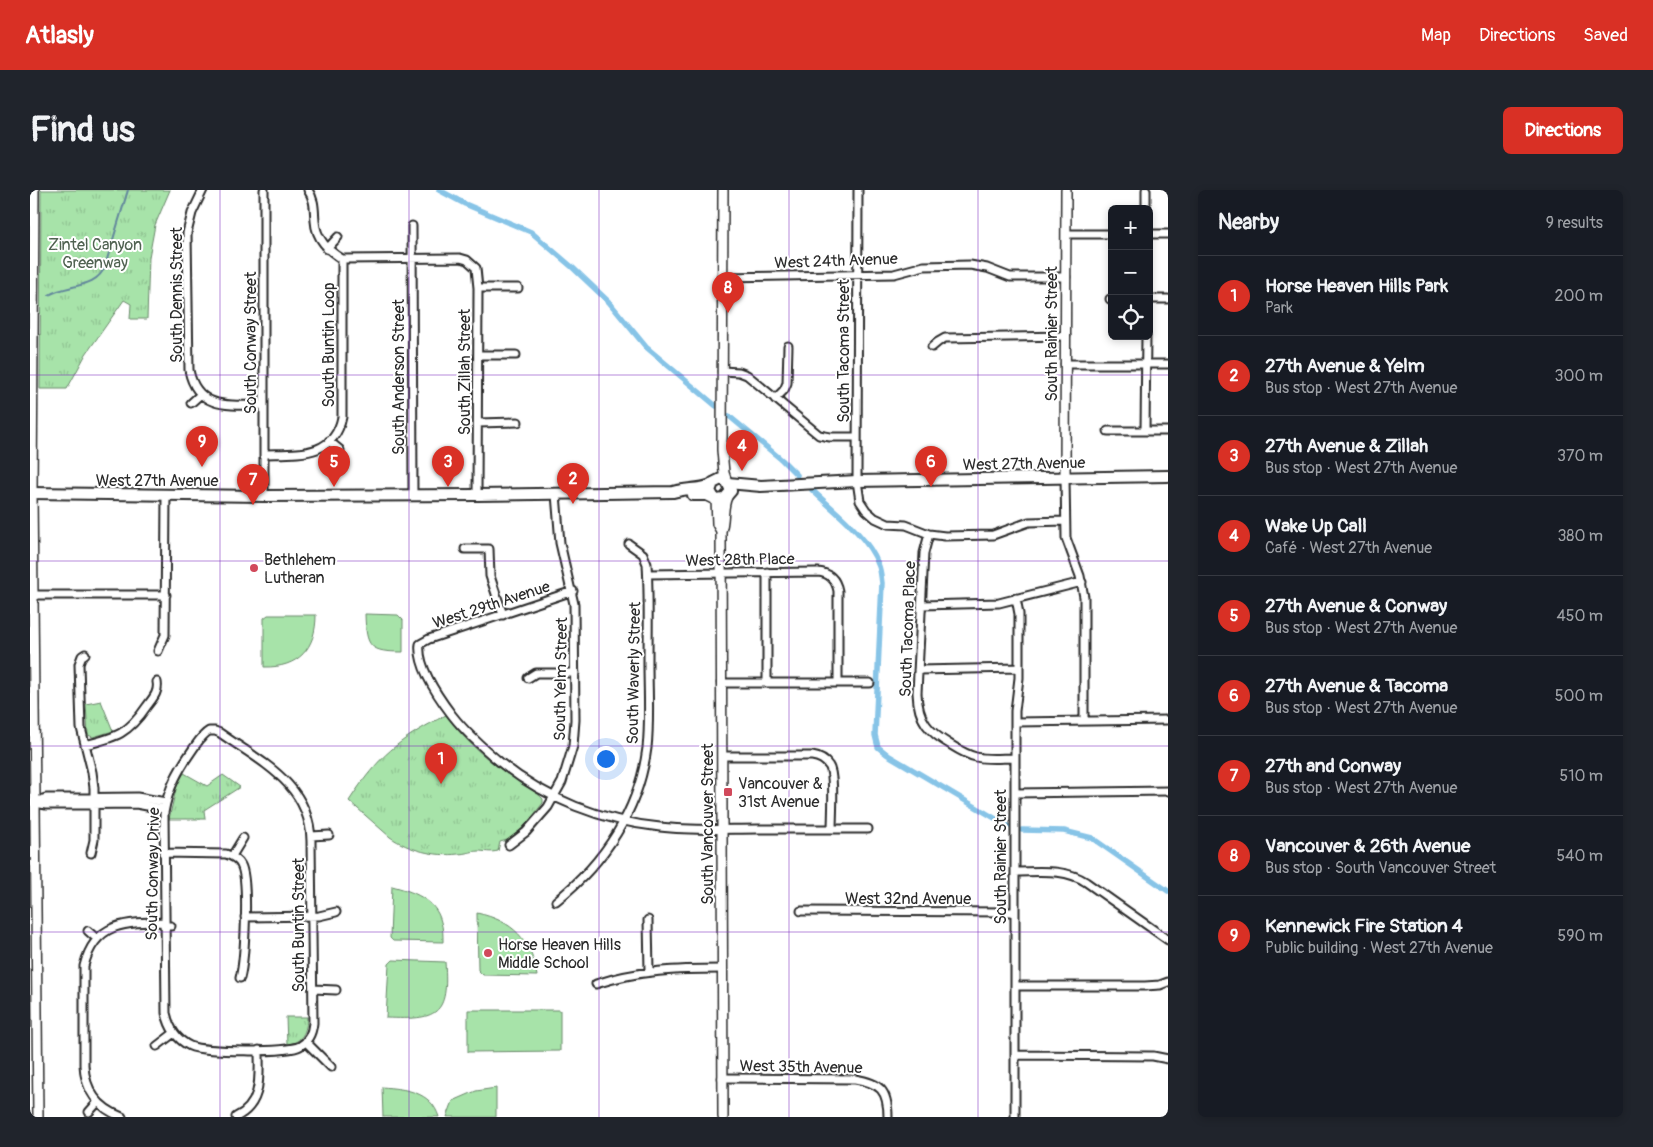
<!DOCTYPE html>
<meta charset="utf-8">
<style>
body{margin:0;font-family:Pangolin,sans-serif;background:#20242c;color:#f1f3f6}
.controls{position:absolute;right:15px;top:15px;display:grid;overflow:hidden;border-radius:8px;box-shadow:0 2px 8px #0003}
.controls button{width:45px;height:45px;display:grid;place-items:center;padding:0;border:0;border-bottom:1px solid #363941;background:#171b24;color:#f1f3f6;font:25px sans-serif}
.you{position:absolute;left:575px;top:568px;width:18px;height:18px;margin:-12px;border:4px solid #fff;border-radius:50%;background:#1a73e8;box-shadow:0 0 0 8px #1a73e833}
.badge{display:grid;place-items:center;width:32px;height:32px;border-radius:50%;background:#d93025;color:#fff;font-size:16px;font-weight:700}
.pin{position:absolute;translate:-50% -41px;filter:drop-shadow(0 1px 2px #0008)}
.pin::after{content:'';position:absolute;top:26px;width:18px;height:15px;background:inherit;clip-path:polygon(0 0,100% 0,50% 100%)}
.list{margin:0;padding:0;list-style:none}
h2{display:flex;justify-content:space-between;align-items:center;height:65px;margin:0;padding:0 20px;font-size:21px}
h2 small{font-size:16px;font-weight:400;color:#9ea1a6}
.list li{display:grid;grid-template-columns:32px 1fr auto;gap:15px;align-items:center;box-sizing:border-box;height:80px;padding:0 20px;border-top:1px solid #363941}
.list b{display:block;font-size:19px;white-space:nowrap}
.list p{margin:0;font-size:16px;white-space:nowrap;color:#9ea1a6}
.list em{font-size:16px;font-style:normal;color:#9ea1a6}
.icon{flex:none;width:28px;height:28px;fill:none;stroke:currentColor;stroke-width:2;stroke-linecap:round;stroke-linejoin:round}
.map{position:relative;flex:none;width:1138px;height:927px;overflow:hidden;border-radius:8px}
header{display:flex;align-items:center;gap:30px;box-sizing:border-box;height:70px;padding:0 25px;background:#d93025;color:#fff}
header strong{font-size:24px}
nav{display:flex;gap:28px;margin-inline-start:auto;font-size:18px}
.intro{display:flex;align-items:center;justify-content:space-between;box-sizing:border-box;height:120px;padding:0 30px}
h1{margin:0;font-size:35px}
.button{padding:12px 22px;border-radius:8px;background:#d93025;color:#fff;font-size:18px;font-weight:700}
main{display:flex;gap:30px;padding:0 30px}
aside{flex:1;background:#171b24;border-radius:8px;box-shadow:0 2px 8px #0003}
.map>svg:first-child{display:block}
</style>
<header>
<strong>Atlasly</strong>
<nav><a>Map</a><a>Directions</a><a>Saved</a></nav>
</header>
<div class="intro"><h1>Find us</h1><a class="button">Directions</a></div>
<main>
<div class="map">
<svg width="1138" height="927" viewBox="0 0 1138 927">
<defs>
<pattern id="park-tufts" width="24" height="20" patternUnits="userSpaceOnUse" patternTransform="scale(1.25)"><rect width="24" height="20" fill="#a7e3a9"/><path d="M3 7l-1-3M5 7V3M7 7l1-3M15 17l-1-3M17 17v-4M19 17l1-3" fill="none" stroke="#90c392"/></pattern>
</defs>
<rect width="100%" height="100%" fill="#fff"/>
<filter id="ink" filterUnits="userSpaceOnUse"><feTurbulence type="fractalNoise" baseFrequency=".02" numOctaves="2"/><feDisplacementMap in="SourceGraphic" scale="10" xChannelSelector="R" yChannelSelector="G"/><feConvolveMatrix kernelMatrix="1 2 1 2 8 2 1 2 1" color-interpolation-filters="sRGB"/></filter>
<g filter="url(#ink)">
<path fill="url(#park-tufts)" stroke="#69876a" d="M11,0H140L125,35L119,67L117,129H100L101,114L94,110L56,164L37,199H10Z
M71,511L83,541L63,547L58,545L56,514Z
M416,525C432,547 452,566 475,582C483,588 508,602 513,609V613L498,632L488,642L477,650L470,652L468,661C460,663 455,661 448,661C442,661 435,664 428,664C405,667 379,660 360,647L319,611C349,565 368,550 416,525Z
M154,583L177,596L193,585L210,597L174,620L175,629H139L147,595Z
M256,827H277C277,841 272,853 257,854Z"/>
<path fill="#a7e3a9" stroke="#69876a" d="M335,424L368,425L373,430V462C340,462 336,458 335,424Z
M238,425H286C286,458 269,478 234,477V428Z
M362,696C381,701 406,709 411,732C413,738 413,745 413,752L363,751L360,748Z
M447,723C483,731 501,749 507,786L453,785L448,780Z
M363,770L415,772C419,826 407,830 356,828L359,774Z
M438,820H530V861L438,862Z
M352,897C375,899 401,901 409,927H353Z
M466,898V927H417L423,911L446,901Z"/>
<g fill="none" stroke-linecap="round" stroke-linejoin="round">
<path stroke="#62879c" stroke-width="2" d="M19,105C37,94 67,99 75,76L98,0"/>
<path stroke="#87c4e7" stroke-width="5.5" d="M409,0L435,14L501,42L542,77L579,112L616,157L686,216
M699,226L752,270L767,285
M782,300C803,320 838,346 848,374C851,380 851,387 852,393L845,545L848,557L858,565L978,636
M992,640L1034,641L1062,648L1138,701"/>
<defs>
<path id="minor" d="M173,0L162,23L157,43L159,180C167,221 202,215 234,215
M234,0V306
M828,0L827,291L830,311L836,320L845,328L858,334L876,335L899,344L894,363L887,503C888,531 899,542 921,555C929,560 937,565 946,567C958,570 972,568 984,568
M1116,19V0
M382,36L383,306
M1036,44H1082
M1119,44H1138
M297,59L308,47
M312,69L430,68L437,70L446,78L448,98L447,305
M693,87L864,84L894,76L940,75L957,78L980,87H1036
M448,98H488
M1080,109H1082
M1119,109H1138
M902,157L908,152L915,148L1036,146
M448,165H486
M1035,174H1138
M692,181L709,182L717,185L789,245L800,247H827
M745,209L754,200L757,193L758,156
M161,213L171,204
M448,233L488,232
M1078,241H1138
M1115,241L1116,146
M299,251L310,260
M234,264C267,263 304,268 312,227V69C298,60 286,49 285,31C284,19 285,10 278,0
M1035,288L1036,348L1050,386L1054,407V531
M899,344L915,346L963,345L999,332L1035,331
M435,359H459L460,386L473,425
M737,382V493
M618,384L788,382C800,383 806,390 808,401V493
M543,401L399,449L390,454C387,476 409,508 422,525C436,543 453,558 471,573C516,609 572,631 630,637C662,641 695,639 728,639C765,639 801,639 838,639
M3,405H136
M892,415L969,413L1052,392
M128,461L135,445L136,305
M55,464L52,466L49,474L51,538L62,582L64,598V650L61,663
M888,480L989,478
M498,488L506,483H545
M691,493H840
M985,532L1138,530
M179,541H185L190,543C231,572 280,594 281,651L283,833C282,843 279,851 270,856C259,863 173,862 160,856C147,850 139,837 136,823L134,623C138,598 149,579 163,559C168,552 172,545 179,541Z
M55,555C87,547 98,544 117,516C123,508 129,502 127,492
M692,566H782C789,567 795,570 799,576C805,584 802,626 802,639
M985,603L1138,601
M0,612L16,615L106,614L134,619
M5,612L16,608L107,607L136,612
M281,646L299,645
M479,655L496,642L518,617L532,592L543,556L545,530L544,414L530,353L526,304
M133,663L196,664C202,666 208,669 211,675C219,690 215,769 210,788
M202,666L213,648
M985,682C1008,682 1035,678 1056,692L1138,750
M526,711C575,672 609,620 617,558C620,530 618,501 618,474C618,441 619,407 617,374L613,364L599,354
M771,721L985,722
M215,727L289,726L306,722
M618,730L619,781
M134,736H141
M58,741L67,749
M566,794C608,780 649,779 692,779
M985,796H1115L1130,795L1138,792
M283,799L306,800
M276,852L301,877
M127,856L144,843
M985,865L1123,866L1138,869
M692,888L825,889C850,893 858,900 858,927
M59,922L68,912
M92,927C68,918 55,900 54,875V776C65,732 96,732 134,732
M206,927C233,914 229,886 229,860
M985,927V521L989,488V424L986,408"/>
<path id="tertiary" d="M4,0L2,303L8,927
M693,0L692,260L694,283L697,292
M1035,288L1036,0
M686,309L687,334L691,341
M693,927L691,341C695,329 692,318 697,307"/>
<path id="secondary" d="M698,293L731,296L827,291L1138,286
M0,303L234,306L447,305L643,302C656,298 669,300 681,295
M663,305H677L687,310L694,309L701,301L697,292L691,289L683,293L680,301L684,308"/>
</defs>
<use href="#minor" stroke="#2b2b2b" stroke-width="11"/>
<use href="#tertiary" stroke="#2b2b2b" stroke-width="12"/>
<use href="#secondary" stroke="#2b2b2b" stroke-width="14"/>
<use href="#minor" stroke="#fff" stroke-width="7"/>
<use href="#tertiary" stroke="#fff" stroke-width="9"/>
<use href="#secondary" stroke="#fff" stroke-width="10"/>
</g>
</g>
<path fill="none" stroke="#7b2cbf" stroke-width="1" stroke-opacity="0.55" d="M190,0V927M379,0V927M569,0V927M759,0V927M948,0V927M0,185H1138M0,371H1138M0,556H1138M0,742H1138"/>
<g fill="#d1495b" stroke="#fff" stroke-width="2">
<circle cx="224" cy="378" r="5"/>
<rect x="693" y="597" width="10" height="10" rx="2.5"/>
<circle cx="458" cy="763" r="5"/>
</g>
<g text-anchor="middle" stroke-width="4" stroke-linejoin="round" paint-order="stroke">
<g font-size="16" fill="#506251" stroke="#fff">
<text x="65" y="60">Zintel Canyon<tspan x="65" dy="18">Greenway</tspan></text>
</g>
<g font-size="16" fill="#2b2b2b" stroke="#fff">
<text transform="translate(806 70) rotate(-2)" y="6">West 24th Avenue</text>
<text transform="translate(146 105) rotate(-90)" y="6">South Dennis Street</text>
<text transform="translate(1021 144) rotate(-90)" y="6">South Rainier Street</text>
<text transform="translate(220 153) rotate(-90)" y="6">South Conway Street</text>
<text transform="translate(298 155) rotate(-90)" y="6">South Buntin Loop</text>
<text transform="translate(813 161) rotate(-90)" y="6">South Tacoma Street</text>
<text transform="translate(434 182) rotate(-90)" y="6">South Zillah Street</text>
<text transform="translate(368 187) rotate(-90)" y="6">South Anderson Street</text>
<text transform="translate(994 273) rotate(-1)" y="6">West 27th Avenue</text>
<text x="127" y="296">West 27th Avenue</text>
<text transform="translate(710 369) rotate(-1)" y="6">West 28th Place</text>
<text transform="translate(461 414) rotate(-18)" y="6">West 29th Avenue</text>
<text transform="translate(877 439) rotate(-88)" y="6">South Tacoma Place</text>
<text transform="translate(603 483) rotate(-89)" y="6">South Waverly Street</text>
<text transform="translate(530 489) rotate(-89)" y="6">South Yelm Street</text>
<text transform="translate(677 634) rotate(-90)" y="6">South Vancouver Street</text>
<text transform="translate(970 667) rotate(-90)" y="6">South Rainier Street</text>
<text transform="translate(122 684) rotate(-89)" y="6">South Conway Drive</text>
<text x="878" y="714">West 32nd Avenue</text>
<text transform="translate(268 735) rotate(-90)" y="6">South Buntin Street</text>
<text transform="translate(771 876) rotate(1)" y="6">West 35th Avenue</text>
</g>
<g font-size="16" fill="#2b2b2b" stroke="#fff" text-anchor="start">
<text x="234" y="375">Bethlehem<tspan x="234" dy="18">Lutheran</tspan></text>
<text x="708" y="599">Vancouver &amp;<tspan x="708" dy="18">31st Avenue</tspan></text>
<text x="468" y="760">Horse Heaven Hills<tspan x="468" dy="18">Middle School</tspan></text>
</g>
</g>
</svg>
<div class="controls">
<button>+</button>
<button>−</button>
<button><svg class="icon" aria-label="locate" viewBox="0 0 24 24"><circle cx="12" cy="12" r="6"/><path d="M12 2v4M12 18v4M2 12h4M18 12h4"/></svg></button>
</div>
<div class="you"></div>
<div class="pin badge" style="left:411px;top:594px">1</div>
<div class="pin badge" style="left:543px;top:314px">2</div>
<div class="pin badge" style="left:418px;top:297px">3</div>
<div class="pin badge" style="left:712px;top:281px">4</div>
<div class="pin badge" style="left:304px;top:297px">5</div>
<div class="pin badge" style="left:901px;top:297px">6</div>
<div class="pin badge" style="left:223px;top:315px">7</div>
<div class="pin badge" style="left:698px;top:123px">8</div>
<div class="pin badge" style="left:172px;top:277px">9</div>
</div>
<aside>
<h2>Nearby<small>9 results</small></h2>
<ul class="list">
<li><span class="badge">1</span><div><b>Horse Heaven Hills Park</b><p>Park</p></div><em>200 m</em></li>
<li><span class="badge">2</span><div><b>27th Avenue &amp; Yelm</b><p>Bus stop · West 27th Avenue</p></div><em>300 m</em></li>
<li><span class="badge">3</span><div><b>27th Avenue &amp; Zillah</b><p>Bus stop · West 27th Avenue</p></div><em>370 m</em></li>
<li><span class="badge">4</span><div><b>Wake Up Call</b><p>Café · West 27th Avenue</p></div><em>380 m</em></li>
<li><span class="badge">5</span><div><b>27th Avenue &amp; Conway</b><p>Bus stop · West 27th Avenue</p></div><em>450 m</em></li>
<li><span class="badge">6</span><div><b>27th Avenue &amp; Tacoma</b><p>Bus stop · West 27th Avenue</p></div><em>500 m</em></li>
<li><span class="badge">7</span><div><b>27th and Conway</b><p>Bus stop · West 27th Avenue</p></div><em>510 m</em></li>
<li><span class="badge">8</span><div><b>Vancouver &amp; 26th Avenue</b><p>Bus stop · South Vancouver Street</p></div><em>540 m</em></li>
<li><span class="badge">9</span><div><b>Kennewick Fire Station 4</b><p>Public building · West 27th Avenue</p></div><em>590 m</em></li>
</ul>
</aside>
</main>
